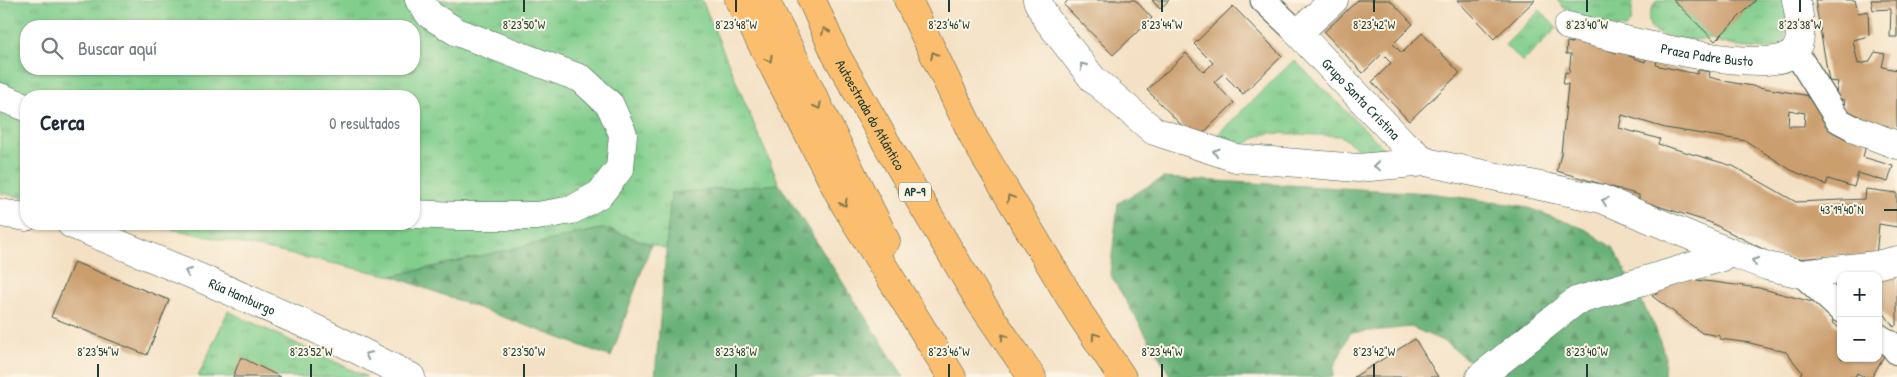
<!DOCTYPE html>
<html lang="es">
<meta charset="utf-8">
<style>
body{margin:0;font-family:"Patrick Hand",sans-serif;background:#f2f2f3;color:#1f2937}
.controls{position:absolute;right:15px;bottom:15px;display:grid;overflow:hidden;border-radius:10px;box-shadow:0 1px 4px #0004}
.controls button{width:45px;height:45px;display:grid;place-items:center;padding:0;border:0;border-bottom:1px solid #e0e1e3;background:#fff;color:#1f2937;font:25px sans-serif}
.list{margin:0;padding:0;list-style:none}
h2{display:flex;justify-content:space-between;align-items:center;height:65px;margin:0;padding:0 20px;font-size:21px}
h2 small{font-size:16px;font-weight:400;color:#747a83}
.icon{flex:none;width:28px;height:28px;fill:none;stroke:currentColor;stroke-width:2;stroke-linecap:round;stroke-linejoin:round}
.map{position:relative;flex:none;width:1897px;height:377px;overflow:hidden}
.search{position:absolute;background:#fff;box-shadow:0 1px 4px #0004;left:20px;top:20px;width:400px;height:55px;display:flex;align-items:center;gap:12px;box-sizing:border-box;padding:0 18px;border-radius:20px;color:#747a83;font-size:19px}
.panel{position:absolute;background:#fff;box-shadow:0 1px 4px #0004;left:20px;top:90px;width:400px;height:140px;border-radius:20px}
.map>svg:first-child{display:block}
</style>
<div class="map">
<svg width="1897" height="377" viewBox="0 0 1897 377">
<defs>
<pattern id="grass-tufts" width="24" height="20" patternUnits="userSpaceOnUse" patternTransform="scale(1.25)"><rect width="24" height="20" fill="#81ce8d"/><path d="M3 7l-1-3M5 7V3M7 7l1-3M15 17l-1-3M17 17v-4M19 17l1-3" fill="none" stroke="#69a874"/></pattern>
<pattern id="forest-firs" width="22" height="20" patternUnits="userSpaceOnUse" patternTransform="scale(1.25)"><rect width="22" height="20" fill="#68b178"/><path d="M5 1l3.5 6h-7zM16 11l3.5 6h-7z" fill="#559163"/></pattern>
<pattern id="park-crowns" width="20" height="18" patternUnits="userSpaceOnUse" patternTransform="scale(1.25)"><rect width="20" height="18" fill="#81ce8d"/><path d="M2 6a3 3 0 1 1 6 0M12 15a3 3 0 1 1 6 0" fill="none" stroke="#69a874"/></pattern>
</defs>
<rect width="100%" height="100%" fill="#fcf5e5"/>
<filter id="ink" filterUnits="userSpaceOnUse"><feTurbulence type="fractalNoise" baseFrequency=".02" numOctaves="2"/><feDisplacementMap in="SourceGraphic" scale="10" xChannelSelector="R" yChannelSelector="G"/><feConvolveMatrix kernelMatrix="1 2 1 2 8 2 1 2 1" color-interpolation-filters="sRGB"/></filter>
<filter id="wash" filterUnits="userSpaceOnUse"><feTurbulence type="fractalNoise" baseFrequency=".0096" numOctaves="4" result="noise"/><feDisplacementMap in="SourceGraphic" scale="20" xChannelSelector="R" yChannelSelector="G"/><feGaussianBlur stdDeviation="1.12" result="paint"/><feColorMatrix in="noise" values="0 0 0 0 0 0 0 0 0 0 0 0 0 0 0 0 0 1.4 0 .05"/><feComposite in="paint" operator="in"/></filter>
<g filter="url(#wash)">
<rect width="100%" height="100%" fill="#f4e1c5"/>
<path fill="url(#grass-tufts)" stroke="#508660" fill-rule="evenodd" d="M0,0H702L779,184L671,193L666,249L605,228L392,276L148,224H414V96H26V198L0,193ZM26,26H414V69H26Z
M1557,0H1633L1631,21L1626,28L1576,22Z
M1657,0H1673L1713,39C1688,40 1627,44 1657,0Z
M1756,0H1785C1786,6 1786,13 1786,20C1786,26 1787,34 1784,40C1775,57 1730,45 1715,41Z
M1294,60L1392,156L1374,160L1341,136L1270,133L1256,137L1241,148L1214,138Z
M228,311L367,377H198Z"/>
<path fill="url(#forest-firs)" stroke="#447756" d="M1163,178L1429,193L1523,206L1585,229L1613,248L1655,327L1665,356L1664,377H1489L1445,342L1411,327L1350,333L1334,367L1333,377H1171L1110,274L1118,203Z
M779,184L904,377H655L671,193Z
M605,228L651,245L611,357L392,276Z"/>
<path fill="url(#park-crowns)" stroke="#508660" d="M1540,10L1557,28L1523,62L1505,45Z"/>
<g id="blocks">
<path fill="#cb9e6e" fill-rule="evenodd" d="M1068,0H1135L1152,18L1113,55L1064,5Z
M1152,0H1169L1160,9Z
M1358,0H1390L1413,24L1393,44L1402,53L1422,33L1460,73L1409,121L1372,82L1391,63L1382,54L1363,73L1324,32Z
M1457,0H1535L1494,39Z
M1673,0H1756L1715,41Z
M1815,0H1855L1858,13L1868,11L1869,36L1853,40L1858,64L1869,62L1875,52L1885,54L1882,67L1897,70V131L1888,129V126L1842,117L1845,100L1835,99L1838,82L1829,81Z
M1871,0H1897V37H1890L1891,9L1873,10Z
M1233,6L1282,56L1243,94L1223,74L1214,82L1234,103L1196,140L1147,90L1186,53L1204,72L1213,63L1194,44Z
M1573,39L1617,53L1619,49L1630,52L1629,56L1645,62L1646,57L1657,61L1656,65L1659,66L1697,74L1698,70L1710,72L1709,77L1729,82L1816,97L1867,141L1863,157L1893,166L1888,182L1858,173L1854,187L1828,179L1826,185L1791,170L1746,141L1665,128L1622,115L1619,128L1660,139L1658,144L1733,166L1796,202L1865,199L1866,189L1897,193V227L1879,224L1876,257L1839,256L1793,259L1771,253L1709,222L1639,200V195L1557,171L1561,154L1568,84H1563L1565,72L1569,73L1571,54H1566L1567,42L1572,43ZM1789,110L1805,113L1804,126H1788Z
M74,262L169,300L147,355L51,317Z
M1897,270V324L1894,327L1880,308V318L1878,317V275Z
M1689,279L1759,288L1816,303L1825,308L1833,321L1832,323L1841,329V358H1878V350L1885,354L1872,377H1864L1857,373L1855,377H1799L1802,372L1786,352L1750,343L1720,339V336L1702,333L1652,296L1672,282Z
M1415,339L1438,377H1354Z
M241,357L280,377H233Z"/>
</g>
</g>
<g filter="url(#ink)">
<use href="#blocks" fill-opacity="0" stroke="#3f564a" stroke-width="1"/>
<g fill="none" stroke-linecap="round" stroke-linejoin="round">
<defs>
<path id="pedestrian" d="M1263,0L1298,33
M1795,51L1838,120L1857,130
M1802,274L1841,310
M1878,336L1891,344L1897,352"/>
<g id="minor">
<path d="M1037,0L1046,18L1093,79L1154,131L1236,158L1358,168L1426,162L1602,199L1729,252L1767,266L1802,274L1876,265L1897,260"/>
<path id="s1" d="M1334,0L1298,33L1403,143L1426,162"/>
<path id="s2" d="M1568,26C1606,35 1770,80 1794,52C1805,39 1799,15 1796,0"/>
<path d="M0,97L26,107"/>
<path d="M1857,130L1897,145"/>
<path d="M0,213L26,217"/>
<path d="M414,214L457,216H537L572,210L600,194L620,168L623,134L610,105L582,79L457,32L430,15L419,0"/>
<path id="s3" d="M71,224L198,277L316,329L411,377"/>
<path d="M1480,377L1576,301L1723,257L1729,252"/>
</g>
<g id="motorway">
<path d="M739,0L844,203L952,377"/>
<path d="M765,0L886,241"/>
<path id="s4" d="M812,0L835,53L900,167L979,300L1032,377"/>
<path d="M908,0L975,140L1080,314L1122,377"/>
</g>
</defs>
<use href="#pedestrian" stroke="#3f564a" stroke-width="27"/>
<use href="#minor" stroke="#3f564a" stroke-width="29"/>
<use href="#motorway" stroke="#3f564a" stroke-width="29"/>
<use href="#pedestrian" stroke="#fff" stroke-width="25"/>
<use href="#minor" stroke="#fff" stroke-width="28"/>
<use href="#motorway" stroke="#fbbe6e" stroke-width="28"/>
</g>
<defs><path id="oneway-chevron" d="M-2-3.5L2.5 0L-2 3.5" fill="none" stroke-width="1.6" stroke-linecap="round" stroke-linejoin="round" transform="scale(1.25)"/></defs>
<g stroke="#82774e">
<use href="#oneway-chevron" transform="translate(825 31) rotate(-114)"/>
<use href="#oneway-chevron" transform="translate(934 55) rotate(-116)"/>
<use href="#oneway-chevron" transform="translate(769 59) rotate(62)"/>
<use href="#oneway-chevron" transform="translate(818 106) rotate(63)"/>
<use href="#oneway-chevron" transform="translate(1010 198) rotate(-121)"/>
<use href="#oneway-chevron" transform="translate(844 203) rotate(60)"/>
<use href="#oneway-chevron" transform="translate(1095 336) rotate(-124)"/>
<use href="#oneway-chevron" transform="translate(1004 337) rotate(-124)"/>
</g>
<g stroke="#8f9e9a">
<use href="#oneway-chevron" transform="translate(1083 66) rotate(-128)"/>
<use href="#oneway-chevron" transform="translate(1216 152) rotate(-162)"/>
<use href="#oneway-chevron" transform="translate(1377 166) rotate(175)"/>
<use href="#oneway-chevron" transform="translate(1605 201) rotate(-161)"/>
<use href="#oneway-chevron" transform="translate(1755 261) rotate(-160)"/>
<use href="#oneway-chevron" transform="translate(188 272) rotate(-157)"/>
<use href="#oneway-chevron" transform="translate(368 355) rotate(-153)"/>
</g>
</g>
<path fill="none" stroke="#1f3d34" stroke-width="2" d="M524,0V12M736,0V12M949,0V12M1162,0V12M1374,0V12M1587,0V12M1800,0V12M1884,210H1897M98,364V377M311,364V377M524,364V377M736,364V377M949,364V377M1162,364V377M1374,364V377M1587,364V377"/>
<g text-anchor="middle" stroke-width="4" stroke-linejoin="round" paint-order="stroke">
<rect fill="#fcf5e5" stroke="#617469" stroke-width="1" x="899" y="182.5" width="32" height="19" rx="4"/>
<g font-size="12" font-weight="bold" fill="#1f3d34">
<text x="915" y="196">AP-9</text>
</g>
<g font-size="14" fill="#1f3d34" stroke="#fcf5e5">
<text dy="5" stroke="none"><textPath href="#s2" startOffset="142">Praza Padre Busto</textPath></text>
<text dy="5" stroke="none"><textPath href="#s1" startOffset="140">Grupo Santa Cristina</textPath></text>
<text dy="5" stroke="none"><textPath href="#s4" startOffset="129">Autoestrada do Atlántico</textPath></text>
<text dy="5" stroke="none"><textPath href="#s3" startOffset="186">Rúa Hamburgo</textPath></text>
</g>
</g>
<g font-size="12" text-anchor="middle" fill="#1f3d34" stroke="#fcf5e5" stroke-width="4" stroke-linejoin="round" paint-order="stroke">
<text x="524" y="29">8°23'50"W</text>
<text x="736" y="29">8°23'48"W</text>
<text x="949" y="29">8°23'46"W</text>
<text x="1162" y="29">8°23'44"W</text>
<text x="1374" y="29">8°23'42"W</text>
<text x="1587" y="29">8°23'40"W</text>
<text x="1800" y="29">8°23'38"W</text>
<text x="1842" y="214">43°19'40"N</text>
<text x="98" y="356">8°23'54"W</text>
<text x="311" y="356">8°23'52"W</text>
<text x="524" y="356">8°23'50"W</text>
<text x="736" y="356">8°23'48"W</text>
<text x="949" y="356">8°23'46"W</text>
<text x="1162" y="356">8°23'44"W</text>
<text x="1374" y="356">8°23'42"W</text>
<text x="1587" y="356">8°23'40"W</text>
</g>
</svg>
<div class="controls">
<button>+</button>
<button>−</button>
</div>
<div class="search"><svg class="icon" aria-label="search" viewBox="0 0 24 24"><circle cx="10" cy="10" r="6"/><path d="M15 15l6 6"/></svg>Buscar aquí</div>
<section class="panel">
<h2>Cerca<small>0 resultados</small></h2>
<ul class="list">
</ul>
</section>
</div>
